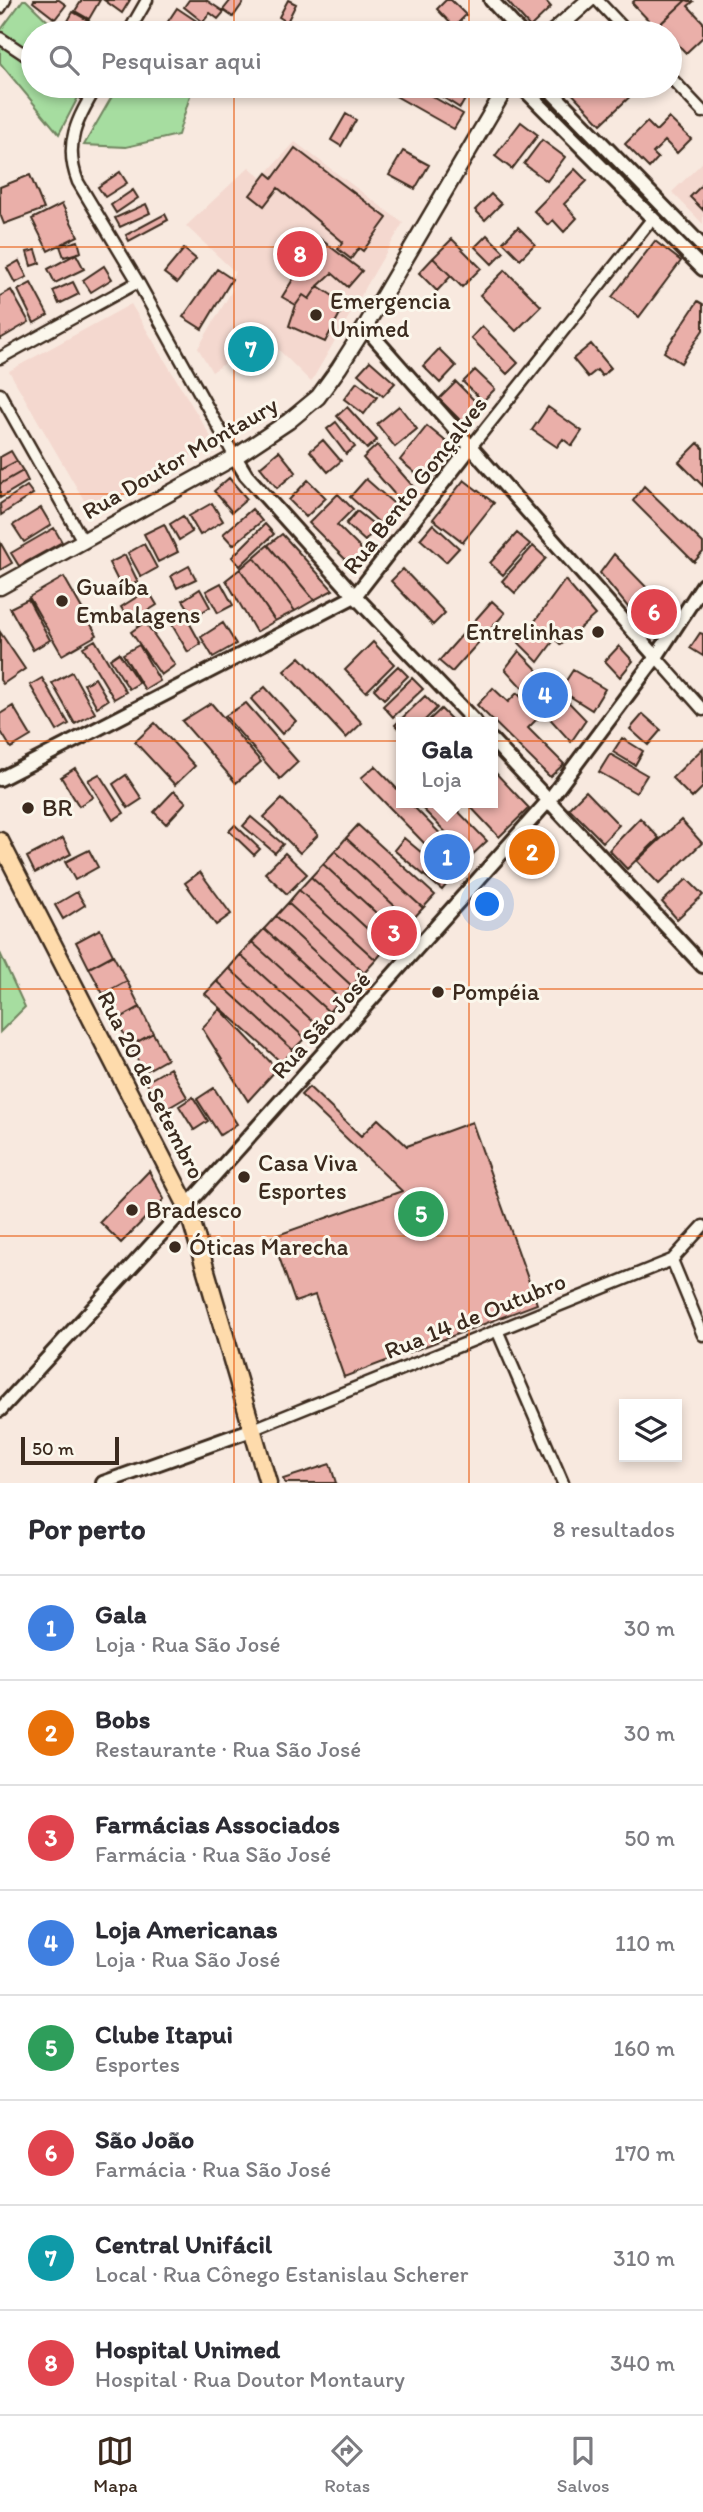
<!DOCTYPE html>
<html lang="pt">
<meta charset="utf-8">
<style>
body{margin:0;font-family:Itim,sans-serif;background:#f7f7f7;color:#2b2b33}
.controls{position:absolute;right:21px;bottom:21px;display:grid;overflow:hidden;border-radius:0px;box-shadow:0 4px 10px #0003}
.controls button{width:63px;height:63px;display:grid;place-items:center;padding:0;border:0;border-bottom:2px solid #e1e1e2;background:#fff;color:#2b2b33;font:35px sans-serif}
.scale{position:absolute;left:21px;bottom:18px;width:98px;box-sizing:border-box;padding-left:7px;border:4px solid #3b2a1e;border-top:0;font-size:19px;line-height:24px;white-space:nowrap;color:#3b2a1e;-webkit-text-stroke:5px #fbf7ec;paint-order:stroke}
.you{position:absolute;left:488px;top:905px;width:24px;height:24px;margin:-18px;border:5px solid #fff;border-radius:50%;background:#1a73e8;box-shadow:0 0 0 10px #1a73e833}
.badge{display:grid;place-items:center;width:46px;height:46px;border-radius:50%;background:#3b2a1e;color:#fff;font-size:23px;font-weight:700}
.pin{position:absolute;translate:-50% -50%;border:4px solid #fff;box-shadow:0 2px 7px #0006}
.popup{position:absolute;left:396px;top:717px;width:102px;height:91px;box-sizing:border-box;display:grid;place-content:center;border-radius:0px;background:#fff;filter:drop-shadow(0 2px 5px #0005);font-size:23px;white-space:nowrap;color:#7c7c81}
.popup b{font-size:26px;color:#2b2b33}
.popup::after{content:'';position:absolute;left:50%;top:100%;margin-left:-14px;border:14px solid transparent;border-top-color:#fff}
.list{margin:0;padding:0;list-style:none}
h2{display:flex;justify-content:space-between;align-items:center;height:91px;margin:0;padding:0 28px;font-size:30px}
h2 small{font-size:23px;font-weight:400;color:#7c7c81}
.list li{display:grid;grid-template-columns:46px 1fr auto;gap:21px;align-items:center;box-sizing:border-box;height:105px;padding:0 28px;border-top:2px solid #e1e1e2}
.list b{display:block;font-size:26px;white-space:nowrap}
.list p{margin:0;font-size:23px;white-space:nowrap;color:#7c7c81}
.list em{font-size:23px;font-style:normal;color:#7c7c81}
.icon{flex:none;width:38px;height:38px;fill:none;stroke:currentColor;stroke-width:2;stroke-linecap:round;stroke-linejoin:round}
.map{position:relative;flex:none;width:703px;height:1483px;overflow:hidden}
.search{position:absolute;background:#fff;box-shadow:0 4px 10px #0003;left:21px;right:21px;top:21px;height:77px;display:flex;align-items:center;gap:18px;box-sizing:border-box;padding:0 24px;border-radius:38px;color:#7c7c81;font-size:26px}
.sheet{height:931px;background:#fff}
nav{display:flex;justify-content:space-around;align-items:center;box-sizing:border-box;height:98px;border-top:2px solid #e1e1e2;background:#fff;font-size:19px;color:#7c7c81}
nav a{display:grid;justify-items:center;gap:4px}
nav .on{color:#3b2a1e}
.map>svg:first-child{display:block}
</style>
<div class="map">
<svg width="703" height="1483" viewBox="0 0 703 1483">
<rect width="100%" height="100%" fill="#f8e9df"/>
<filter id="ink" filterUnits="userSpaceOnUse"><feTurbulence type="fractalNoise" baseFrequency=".0143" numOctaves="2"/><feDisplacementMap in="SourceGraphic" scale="14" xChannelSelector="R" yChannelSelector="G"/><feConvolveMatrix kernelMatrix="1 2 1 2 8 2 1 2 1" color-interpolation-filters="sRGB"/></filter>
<g filter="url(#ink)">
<path fill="#f4d8cf" d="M295,142L403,223L311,382L275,346L248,368L238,354L212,372L198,348L233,289L227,284L235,272L186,226L249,167L262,178Z
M703,162V224L672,192Z
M131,304L214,442L92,514L9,371Z"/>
<path fill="#a6dda0" stroke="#70845f" stroke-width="2" d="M23,0H26L60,33H33V86H84L59,134L0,63V31Z
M118,86H193L178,135L126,147L84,145Z
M0,953L25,1007L0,1032Z"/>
<path fill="#eaafa9" stroke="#3b2a1e" stroke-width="2" d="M34,0H59L66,5L55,19L33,2Z
M82,0H100L89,19L75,11Z
M104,0H130L122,13Z
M189,0H206L224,12L218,19L210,13L203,22L184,7Z
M231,0H245L233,17L223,10Z
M288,0L296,4L287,22L279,17Z
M446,0H451L466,15L454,27L437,9Z
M506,0H545L551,7L530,27Z
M635,0H686L656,28L632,3Z
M686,0L693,2L688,6L703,22V37L686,53L670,36V33L659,25Z
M177,8L213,32L212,33H182L167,23Z
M73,12L89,21L83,33H74L64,28Z
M378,86H414L463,114L454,129Z
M425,86H461L470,91L460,108Z
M558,86H599L605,93L613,86H635L638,89L601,124L567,88L563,91Z
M346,114L356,120L341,146L331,140Z
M669,118L691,139L677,153L665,141L653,153L658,158L649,168L625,144L647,122L656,131Z
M521,122L538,135L512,169L495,156Z
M542,140L565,157L547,181L524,164Z
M295,148L387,218L363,251L359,248L351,259L338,249L343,242L278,188L264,206L250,195L267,173L273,178Z
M403,151L429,165L415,189L389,175Z
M575,169L587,181L564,204L577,218L564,232L553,220L548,225L534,211Z
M120,172L127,183L105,197L98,187Z
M30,175L44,209L4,224L0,214V187Z
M703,184V210L690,197Z
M133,190L138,198L116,213L111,205Z
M491,194L501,204L485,220L475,210Z
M62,204L78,236L48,251L32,219Z
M146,204L150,213L120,227L115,218Z
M165,214L168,220L129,241L126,235Z
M518,227L535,244L520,259L503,242Z
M487,235L504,252L492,264L475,247Z
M319,238L362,271L348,287L332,273L318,286L309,299L303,295L296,305L282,297Z
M452,239L481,268L462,287L433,258Z
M78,241L81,252L64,257L60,246Z
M655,241L681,261L639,317L612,297Z
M184,249L196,259L177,283L164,273Z
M36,250L40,263L31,266L27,252Z
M76,254L84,269L55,283L48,269Z
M433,258L451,276L437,291L419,273Z
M19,261L27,277L15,283L7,268Z
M104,266L112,279L91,292L83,280Z
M217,269L232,279L202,329L183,317Z
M505,270L541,306L516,331L480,295Z
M73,282L79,294L59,304L53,291Z
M31,283L48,315L34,323L18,290Z
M318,286L345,304L325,342L289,326L296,305L303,295L309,299Z
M11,290L29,322L0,339V296Z
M698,301L703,304V330L681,363L664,352Z
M482,326L518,363L507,374L471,338Z
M253,328L269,339L251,357L237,342Z
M591,344L611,368L602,376L597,370L588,377L573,359Z
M439,349L456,366L440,383L423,366Z
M370,361L395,383L383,396L358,374Z
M475,370L495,389L483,401L463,382Z
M357,382L377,397L364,414L344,399Z
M456,382L480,406L463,423L439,399Z
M399,406L417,429L395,447L377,424Z
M347,407L377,440L367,449L337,416Z
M548,407L582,431L572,446L563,439L557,447L532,430Z
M336,422L355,447L346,454L327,429Z
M427,426L455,449L427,483L400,460Z
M323,440L341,461L328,472L310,451Z
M698,443L703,448V486L679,462Z
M377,445L417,491L403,504L363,458Z
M11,451L17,461L0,470V457Z
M279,451L296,472L277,488L260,467Z
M17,461L23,471L0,484V470Z
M23,471L28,481L0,498V484Z
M229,478L247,499L232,512L214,491Z
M366,479L400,509L384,527L350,497Z
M308,480L326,498L306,517L289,500Z
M464,480L494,503L463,542L433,519Z
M27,486L33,494L1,515L0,504Z
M644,486L703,543V552L694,562L633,501Z
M338,494L353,509L337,525L367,555L354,568L309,523Z
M212,503L223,521L200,535L189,516Z
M41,508L51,525L24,542L13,525Z
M252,509L262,521L233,545L223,534Z
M357,511L377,527L365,541L346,524Z
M183,516L192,532L179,540L170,524Z
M164,524L178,552L158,562L144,534Z
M265,524L274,534L240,566L232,557Z
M433,524L459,548L446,562L420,539Z
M54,528L62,542L19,566L11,553Z
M517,533L530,544L503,575L490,563Z
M282,534L333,590L314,600L268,545Z
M0,542L12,563L0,570Z
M144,544L157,568L141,577L128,553Z
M268,545L314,600L295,611L254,557Z
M533,546L546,558L515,593L502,581Z
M614,554L653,594L637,618L600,573Z
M125,555L138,582L122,589L109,563Z
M254,557L295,611L275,621L240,569Z
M189,566L196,579L177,588L171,576Z
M240,569L275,621L256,632L226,580Z
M403,569L445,613L433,625L391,581Z
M64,577L97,635L62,655L29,597Z
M565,580L595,615L561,645L555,639L538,662L519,643Z
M221,583L233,605L218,613L206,591Z
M200,589L210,607L194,617L183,600Z
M148,590L157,605L130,622L121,607Z
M653,594L671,606L655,630L649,631L637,618Z
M28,599L50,640L33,650L10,608Z
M492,601L505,613L452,672L439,661Z
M185,615L201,644L188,652L171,623Z
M145,622L175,665L161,675L131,632Z
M223,623L236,644L213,657L201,637Z
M0,632L25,669L3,684L0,680Z
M700,633L703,634V656L690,648Z
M95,640L126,692L114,699L83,647Z
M373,642L394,664L366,692L345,670Z
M139,645L160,681L145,690L123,654Z
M619,646L633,661L620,677L605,661Z
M519,651L586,720L571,742L505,669Z
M119,653L139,683L129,689L110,659Z
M300,657L362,723L346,738L284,671Z
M398,666L408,676L384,699L374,689Z
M573,670L605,689L592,710L560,690Z
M72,672L95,713L75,724L52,683Z
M42,678L69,724L57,731L30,685Z
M95,678L108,700L97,707L84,684Z
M412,678L423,689L393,717L383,706Z
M265,687L296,721L282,734L251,699Z
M493,688L508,702L517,693L540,716L528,728L564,764L550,777L477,705Z
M425,696L437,708L423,722H402V732L395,725Z
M211,703L261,762L236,783L182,721Z
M246,703L298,762L280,779L225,716Z
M13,706L31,736L11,748L0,730V714Z
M441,709L454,722H427Z
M643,714L661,730L648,745L630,729Z
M155,723L195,766L175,785L135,742Z
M622,738L643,751L635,765L613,752Z
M703,748V787L692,798L672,778Z
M610,754L647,775L636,793L599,772Z
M375,766L402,794V803H410L470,864L457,877L361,778Z
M75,768L93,797L79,806L61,777Z
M492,769L529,808L499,837L467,803H492Z
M99,774L124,813L113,820L88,780Z
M126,775L142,799L128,808L113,784Z
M174,791L186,802L166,824L154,812Z
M586,791L619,825L603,842L569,808Z
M282,799L318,835L300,853L264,817Z
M417,803H450L487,841L470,857Z
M251,817L283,844L275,853L243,826Z
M640,818L659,838L627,869L609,850Z
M681,820L702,843L659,884L637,861Z
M235,825L260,849L254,855L229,831Z
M358,825L435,895L423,908L346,838Z
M63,838L71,854L35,873L27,857Z
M346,838L423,908L411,921L335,851Z
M404,838L452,878L442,890L394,850Z
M89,850L98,867L75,880L65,862Z
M335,851L411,921L399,934L323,864Z
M285,853L307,874L287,894L265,873Z
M323,864L399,934L387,947L311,877Z
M200,872L231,914L216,925L185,883Z
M311,877L387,947L376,960L299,890Z
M687,879L703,895L677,919L662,902Z
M299,890L376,960L364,973L288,903Z
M77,892L85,905L63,919L55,905Z
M288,903L364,973L352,986L276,916Z
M276,916L352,986L340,999L264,929Z
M100,929L113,955L89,968L76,942Z
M264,929L340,999L329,1012L252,942Z
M252,942L329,1012L317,1025L240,955Z
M113,955L127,981L103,994L89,968Z
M240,955L317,1025L305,1038L229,968Z
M229,968L305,1038L293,1050L217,981Z
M127,981L140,1007L117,1020L103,994Z
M217,981L293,1050L282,1063L205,994Z
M140,1007L153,1033L130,1046L117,1020Z
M220,1009L277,1069L248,1101L202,1028Z
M153,1033L167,1059L144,1072L130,1046Z
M170,1068L187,1097L163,1111L146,1082Z
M309,1087L361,1136L378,1119L407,1146L472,1122L537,1304L344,1377L315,1295L295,1302L272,1237L402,1191L301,1095Z
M214,1088L237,1124L220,1135L197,1099Z
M193,1097L208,1121L194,1130L179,1106Z
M149,1171L164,1199L121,1243L100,1222Z
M330,1464L336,1483H285L283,1479Z"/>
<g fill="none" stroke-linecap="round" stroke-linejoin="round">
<defs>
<path id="minor" d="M597,0L628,33
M0,8L5,0
M128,33L147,0
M0,38L33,60
M670,77L703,112
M73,86L90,97
M97,86C77,119 63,144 78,182L138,282L235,457
M0,358L138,282
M0,394L83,541
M470,448L652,219
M656,657L703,710
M672,1260L703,1335
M497,1330L563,1483
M251,1430L672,1260L703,1226"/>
<path id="tertiary" d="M491,0L521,33
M521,86L703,269
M546,86L703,247
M365,327L656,657
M235,457L246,475L355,596L475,722
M492,740L703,966
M0,779L355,596L470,448
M0,1410L187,1206L549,800L656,657L703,585
M103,1483L251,1430"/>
<path id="secondary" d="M552,33L589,0
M0,587L235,457L289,421L318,397L339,368L365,327L507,86"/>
<path id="primary" d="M0,841L187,1206L268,1483"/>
</defs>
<use href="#minor" stroke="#3b2a1e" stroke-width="15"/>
<use href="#tertiary" stroke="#3b2a1e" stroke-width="18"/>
<use href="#secondary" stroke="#3b2a1e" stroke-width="19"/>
<use href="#primary" stroke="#3b2a1e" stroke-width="21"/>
<use href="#minor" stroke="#fbf7ec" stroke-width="10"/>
<use href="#tertiary" stroke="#fbf7ec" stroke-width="12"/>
<use href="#secondary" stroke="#fbf7ec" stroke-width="14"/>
<use href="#primary" stroke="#fedbac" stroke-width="16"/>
</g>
</g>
<path fill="none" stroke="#e8590c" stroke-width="2" stroke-opacity="0.55" d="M234,0V33M469,0V33M234,86V1483M469,86V1483M0,247H703M0,494H703M0,741H703M0,989H703M0,1236H703"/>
<g fill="#3b2a1e" stroke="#fbf7ec" stroke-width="2.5">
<circle cx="316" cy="315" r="7"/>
<circle cx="62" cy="601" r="7"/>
<circle cx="598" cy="632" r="7"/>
<circle cx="28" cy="808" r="7"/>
<circle cx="438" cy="992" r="7"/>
<circle cx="244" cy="1177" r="7"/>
<circle cx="132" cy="1210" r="7"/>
<circle cx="175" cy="1247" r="7"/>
</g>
<g text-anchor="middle" stroke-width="6" stroke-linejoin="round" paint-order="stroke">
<g font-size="24" fill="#3b2a1e" stroke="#fbf7ec" text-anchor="start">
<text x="330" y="309">Emergencia<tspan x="330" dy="28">Unimed</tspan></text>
<text x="76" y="595">Guaíba<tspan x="76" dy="28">Embalagens</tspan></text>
<text x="584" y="640" text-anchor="end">Entrelinhas</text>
<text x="42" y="816">BR</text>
<text x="452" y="1000">Pompéia</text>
<text x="258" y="1171">Casa Viva<tspan x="258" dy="28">Esportes</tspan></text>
<text x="146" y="1218">Bradesco</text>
<text x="189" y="1255">Óticas Marecha</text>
</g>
<g font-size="24" fill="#3b2a1e" stroke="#fbf7ec">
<text transform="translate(180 458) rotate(-30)" y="8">Rua Doutor Montaury</text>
<text transform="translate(415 485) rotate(-52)" y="8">Rua Bento Gonçalves</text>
<text transform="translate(321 1025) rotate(-48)" y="8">Rua São José</text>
<text transform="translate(151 1085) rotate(63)" y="8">Rua 20 de Setembro</text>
<text transform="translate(475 1316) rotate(-22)" y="8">Rua 14 de Outubro</text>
</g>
</g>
</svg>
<div class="controls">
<button><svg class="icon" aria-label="layers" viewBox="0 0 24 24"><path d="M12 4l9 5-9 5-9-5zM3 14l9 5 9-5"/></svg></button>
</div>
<div class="scale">50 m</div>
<div class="you"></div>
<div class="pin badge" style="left:447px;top:857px;background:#3f7fe0">1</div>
<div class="popup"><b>Gala</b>Loja</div>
<div class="pin badge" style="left:532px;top:852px;background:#e8710a">2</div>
<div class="pin badge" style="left:394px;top:933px;background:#e0444e">3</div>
<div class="pin badge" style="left:545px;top:695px;background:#3f7fe0">4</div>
<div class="pin badge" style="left:421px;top:1214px;background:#2e9e5b">5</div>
<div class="pin badge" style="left:654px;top:612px;background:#e0444e">6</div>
<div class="pin badge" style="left:251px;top:349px;background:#0f9aa8">7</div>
<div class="pin badge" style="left:300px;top:254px;background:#e0444e">8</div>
<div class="search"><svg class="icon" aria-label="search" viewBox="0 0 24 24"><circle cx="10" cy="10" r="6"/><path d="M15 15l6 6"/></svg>Pesquisar aqui</div>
</div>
<section class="sheet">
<h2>Por perto<small>8 resultados</small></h2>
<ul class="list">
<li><span class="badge" style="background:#3f7fe0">1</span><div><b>Gala</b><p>Loja · Rua São José</p></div><em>30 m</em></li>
<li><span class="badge" style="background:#e8710a">2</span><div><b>Bobs</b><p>Restaurante · Rua São José</p></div><em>30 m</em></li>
<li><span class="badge" style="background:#e0444e">3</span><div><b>Farmácias Associados</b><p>Farmácia · Rua São José</p></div><em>50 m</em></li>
<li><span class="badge" style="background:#3f7fe0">4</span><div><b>Loja Americanas</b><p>Loja · Rua São José</p></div><em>110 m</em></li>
<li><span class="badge" style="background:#2e9e5b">5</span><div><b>Clube Itapui</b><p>Esportes</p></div><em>160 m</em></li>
<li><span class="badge" style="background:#e0444e">6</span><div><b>São João</b><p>Farmácia · Rua São José</p></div><em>170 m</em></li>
<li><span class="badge" style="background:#0f9aa8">7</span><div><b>Central Unifácil</b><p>Local · Rua Cônego Estanislau Scherer</p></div><em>310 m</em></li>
<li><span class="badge" style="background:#e0444e">8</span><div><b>Hospital Unimed</b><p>Hospital · Rua Doutor Montaury</p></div><em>340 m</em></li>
</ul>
</section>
<nav>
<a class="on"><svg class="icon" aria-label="map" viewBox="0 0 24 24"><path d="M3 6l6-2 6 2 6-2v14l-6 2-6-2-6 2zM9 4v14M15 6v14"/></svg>Mapa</a>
<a><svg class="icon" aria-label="directions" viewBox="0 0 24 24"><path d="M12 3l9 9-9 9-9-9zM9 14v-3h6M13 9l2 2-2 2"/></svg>Rotas</a>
<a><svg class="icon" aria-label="saved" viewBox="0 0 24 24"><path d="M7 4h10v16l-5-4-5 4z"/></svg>Salvos</a>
</nav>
